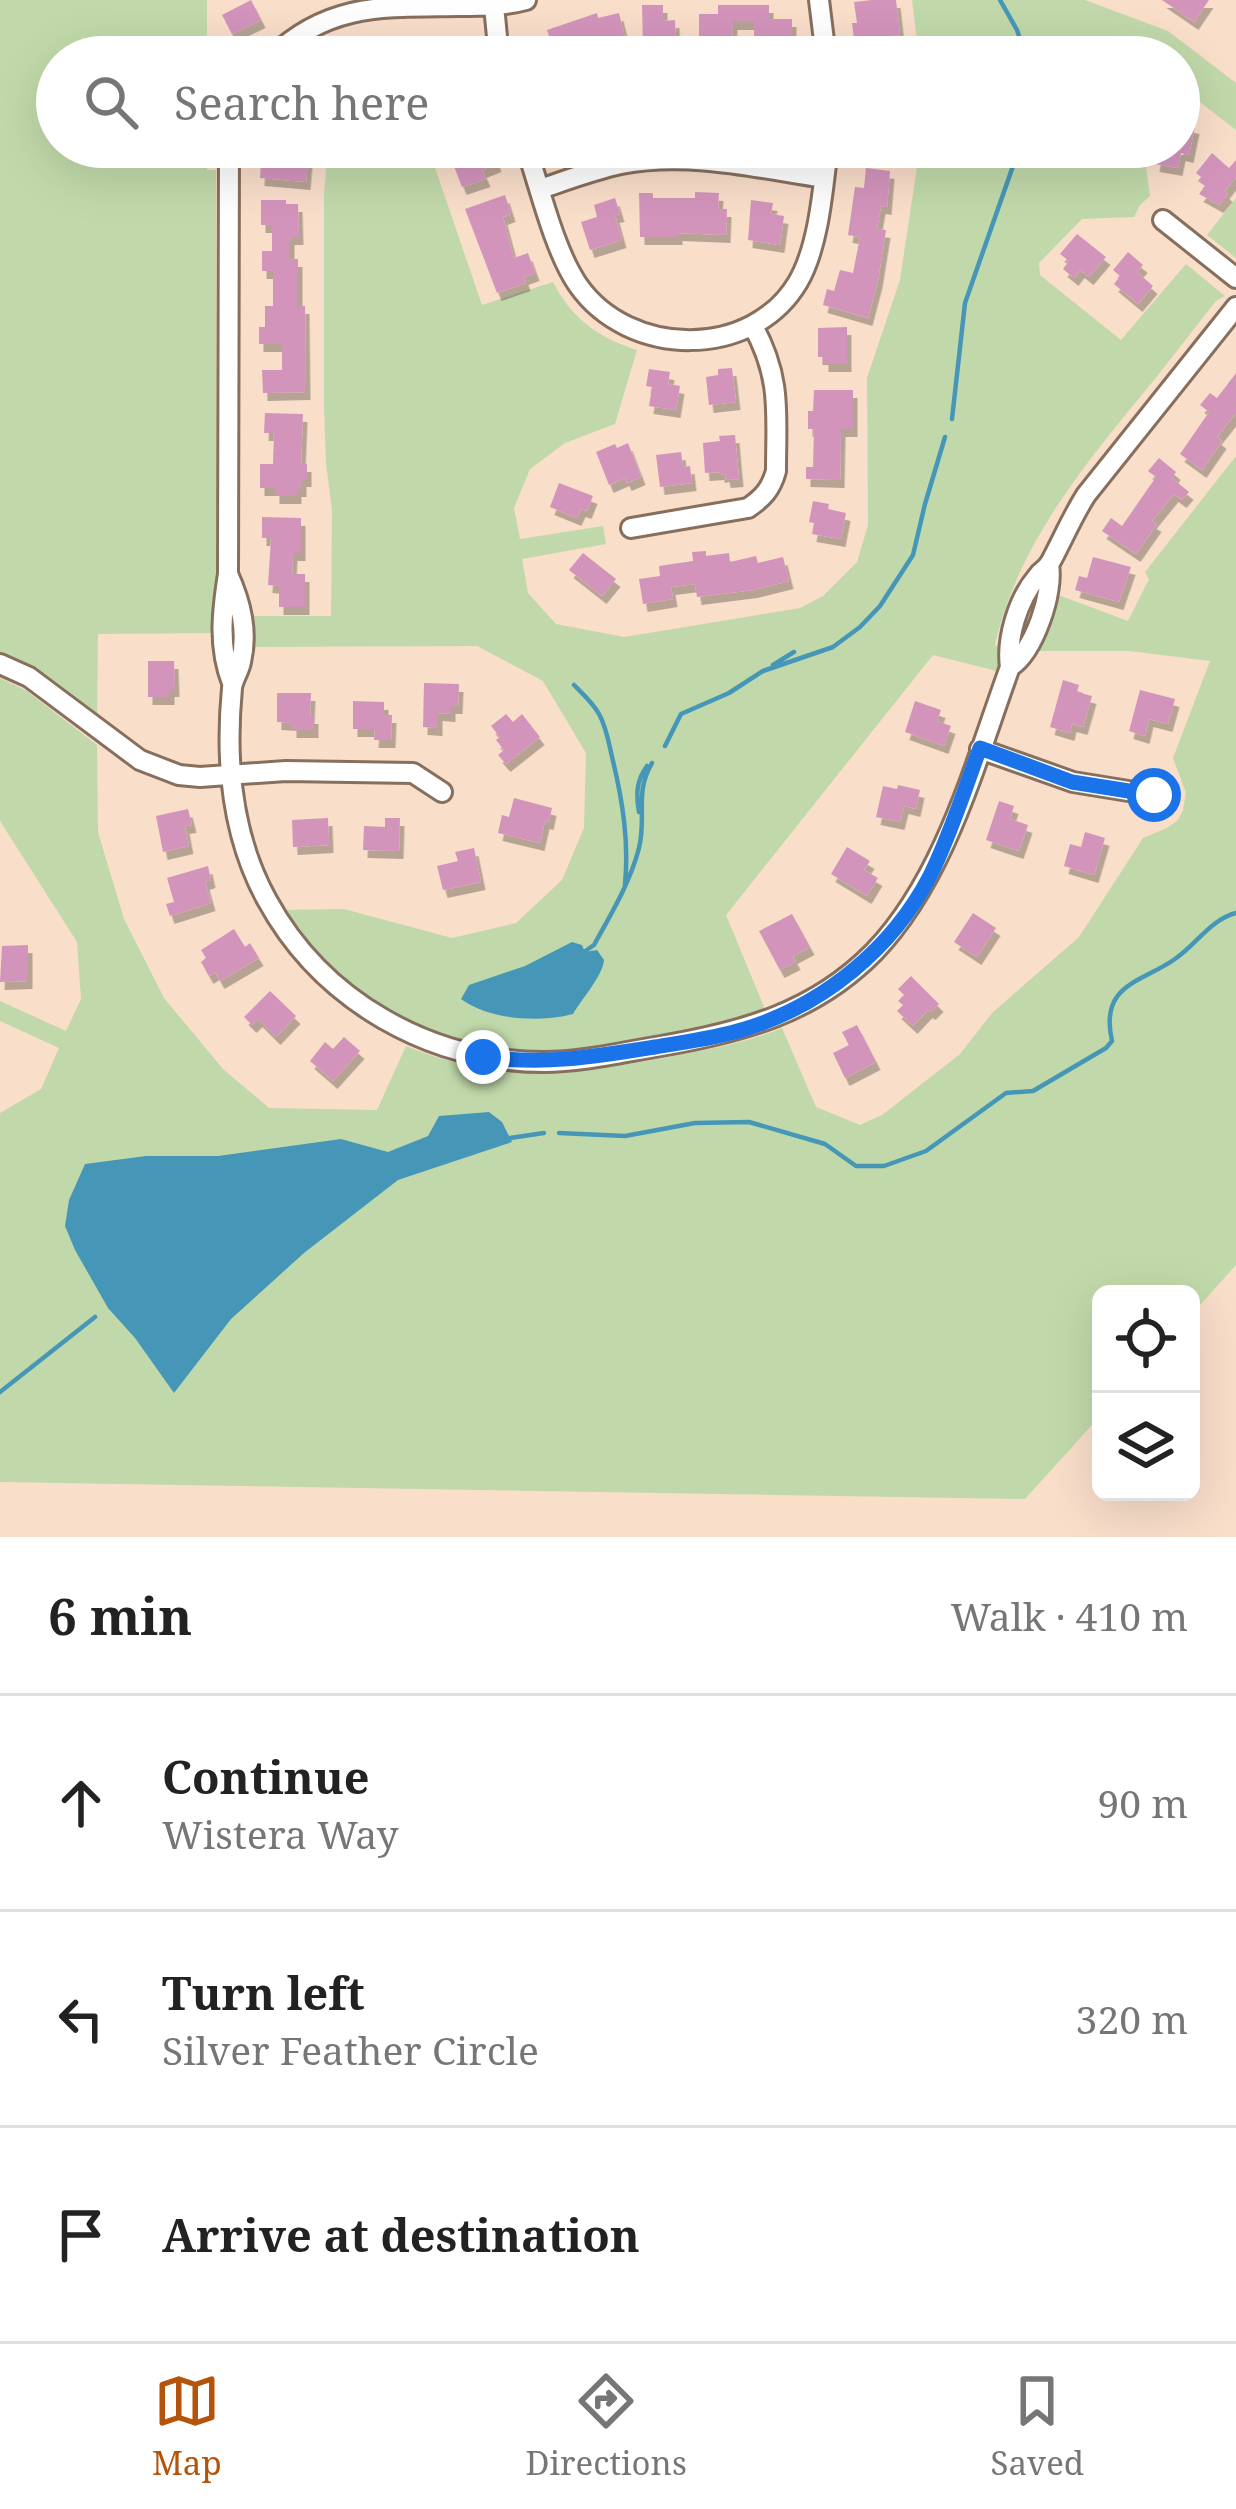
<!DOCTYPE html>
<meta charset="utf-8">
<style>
body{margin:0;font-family:"Noto Serif",serif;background:#f2f2f2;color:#222}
.controls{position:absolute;right:36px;bottom:36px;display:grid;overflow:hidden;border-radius:18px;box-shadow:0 12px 48px #0002}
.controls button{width:108px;height:108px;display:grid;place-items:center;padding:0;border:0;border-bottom:3px solid #e0e0e0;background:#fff;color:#222;font:60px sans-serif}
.stop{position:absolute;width:36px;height:36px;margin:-27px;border:9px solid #1a73e8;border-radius:50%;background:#fff}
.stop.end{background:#1a73e8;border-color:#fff;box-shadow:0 3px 12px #0008}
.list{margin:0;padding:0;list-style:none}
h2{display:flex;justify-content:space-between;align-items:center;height:156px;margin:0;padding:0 48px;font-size:51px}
h2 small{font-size:39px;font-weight:400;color:#767676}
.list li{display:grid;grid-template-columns:78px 1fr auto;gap:36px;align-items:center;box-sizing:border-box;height:216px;padding:0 48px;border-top:3px solid #e0e0e0}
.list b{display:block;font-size:45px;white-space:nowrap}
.list p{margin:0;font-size:39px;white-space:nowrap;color:#767676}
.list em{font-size:39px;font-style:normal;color:#767676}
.icon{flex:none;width:66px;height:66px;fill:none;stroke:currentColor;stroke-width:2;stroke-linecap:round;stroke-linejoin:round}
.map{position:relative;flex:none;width:1236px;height:1537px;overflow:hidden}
.search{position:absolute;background:#fff;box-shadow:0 12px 48px #0002;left:36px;right:36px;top:36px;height:132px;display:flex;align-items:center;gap:30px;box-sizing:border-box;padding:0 42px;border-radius:66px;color:#767676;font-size:45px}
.sheet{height:804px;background:#fff}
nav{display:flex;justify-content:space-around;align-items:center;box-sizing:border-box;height:168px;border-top:3px solid #e0e0e0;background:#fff;font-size:33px;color:#767676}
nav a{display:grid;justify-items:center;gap:6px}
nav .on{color:#b45309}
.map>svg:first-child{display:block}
</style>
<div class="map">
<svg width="1236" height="1537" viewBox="0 0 1236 1537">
<defs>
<filter id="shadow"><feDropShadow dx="4.5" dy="8" stdDeviation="0" flood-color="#0004"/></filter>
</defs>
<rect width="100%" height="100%" fill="#f9deca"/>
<path fill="#c1d9aa" d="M0,0H207V57H57V147H207V170H216V633L98,634L97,718L0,656Z
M912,0H1085L1168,31L1236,83V130L1179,86V57H919Z
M328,147H428L482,305L553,282C571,318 599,338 637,350L615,424L565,443L530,469L514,508L520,539L603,526L606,544L522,559L528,593L556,624L624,637L800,608L823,596L857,562L868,525L867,378L900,280L920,147H1143L1150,196L1140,205L1134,217L1082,219L1039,263L1040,275L1121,340L1186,264L1225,296L1216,301C1196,326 1177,351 1158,375C1091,457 1019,539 995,645L1003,651L997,671L933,655L726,915L767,1014C729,1026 690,1032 651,1039C616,1046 578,1054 542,1055C460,1055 378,1018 320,961C305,946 293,926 281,910L344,909L452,938L516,923L562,880L584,828L586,753L543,681L477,646L247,647V616H331L332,510L326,464L324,406V194Z
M1236,198V258L1207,235Z
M1236,456V1265L1191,1315V1294H1101V1415L1025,1499L0,1482V1113L41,1089L59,1048L0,1021V1001L66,1031L81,999L77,942L0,821V678L27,691L97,745L98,832L124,919L164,998L223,1069L269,1108L377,1110L406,1046C503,1085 564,1075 664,1058C704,1050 744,1044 782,1028L816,1107L860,1125L882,1115L960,1054L993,1012L1079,937L1143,838L1167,828L1178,820L1183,810L1186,793L1173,758L1210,661L1129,651H1030L1053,593L1128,621L1149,579L1145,572Z"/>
<path fill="#4697b7" d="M572,942L582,945L585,952L597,950L604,960C603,975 582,999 573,1014C539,1023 490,1020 461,999L469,985L525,966Z
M489,1112L502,1122L512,1142L398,1180L304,1253L231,1319L174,1393L135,1338L108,1308L75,1250L65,1226L69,1200L85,1164L146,1156H218L341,1139L388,1152L428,1136L439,1116Z"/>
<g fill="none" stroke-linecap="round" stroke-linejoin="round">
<path stroke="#4697b7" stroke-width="4.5" d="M1000,0L1017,30L1026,57
M952,419L965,303L1013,166
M773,665L794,652
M763,671L833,647L860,627L880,606L913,555L925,504L945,437
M574,685C583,694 593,703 599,714C607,728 609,745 613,761C623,803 629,842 625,885
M665,746L681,714L729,693L763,671
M639,812C636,795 636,781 647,766
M584,952L594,945C611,914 630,883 639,848C647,816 634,793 652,763
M559,1133L625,1136L695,1123L749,1122L825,1144L856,1166H884L926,1151L1006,1093L1033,1091L1106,1048L1112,1041C1099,984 1141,983 1175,959C1197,944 1210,920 1236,913
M510,1138L544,1133
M0,1392L95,1317"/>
</g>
<path fill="#d394bc" filter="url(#shadow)" d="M251,0L261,20L232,34L222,15Z
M872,0H896L900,35L854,40L852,23H857L854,2Z
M1162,0H1209L1194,22Z
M642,5H663V21L675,20L676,47L643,48Z
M718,5H769V19H792V41H754V22H733L732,44L699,43V14H718Z
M597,13L598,18L619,13L628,50L591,57L587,42L563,50L566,57H535L531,45L550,39L547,30Z
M424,39H453V57H424Z
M1179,123L1195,126L1189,155L1181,153L1178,168L1155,164L1158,147H1179Z
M271,147H309L306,182L260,178L261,162L269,163Z
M477,147H491L497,164L482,170L486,179L462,187L450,156Z
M1212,153L1229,168L1236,160V177L1225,191L1228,194L1219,205L1199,194L1205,186L1198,181L1201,177L1196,173Z
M866,168L890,171L887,207L881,206L877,229L886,230L878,280L868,318L823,305L827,289L834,291L840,270L853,273L860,237L848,235L855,187L864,188Z
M695,192L719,193L718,209H727L726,235L678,233V237H640L639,193H653V198H695Z
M505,195L511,214L503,217L514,258L528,253L535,273L524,277L526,283L497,293L465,209Z
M615,198L620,214L615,215L622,240L590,250L581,222L597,217L594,205Z
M261,200H286V204H298L299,237H290V259H298V306H305L306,392L263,393L262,370H282V344H259V327H265V306H273V271H262V251H272V225H261Z
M751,200L773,203L771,214L784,216L780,245L748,240Z
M1077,234L1106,257L1089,277L1080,270L1074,278L1063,269L1069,261L1060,254Z
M1128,252L1143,265L1137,272L1153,286L1138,304L1114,284L1120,276L1113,270Z
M847,327V364H824V357H818V328Z
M732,368L736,402L709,405L706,377L718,375V369Z
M649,369L670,372L668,384L680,386L676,410L649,406L652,387L646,386Z
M1236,373V413L1217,437L1222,441L1202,470L1180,454L1209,412L1200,405L1210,393L1217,398Z
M814,390H853V429H841L840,480L806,479V467H813L814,429H808V411H813Z
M265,413L303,414L301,464H307V479H302V489H297V496H275V488H260V464H273L274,433H264Z
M735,435L739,479L726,480L725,474L720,475V472L705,473L703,443L720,441L719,436Z
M628,443L641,477L627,483L625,478L609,485L596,452L615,444L617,448Z
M681,452L683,467L690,466L692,483L660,487L656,455Z
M1159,458L1176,472L1172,478L1189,492L1182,500L1174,494L1152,521L1157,524L1136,554L1102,531L1111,518L1122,526L1156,477L1148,471Z
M559,483L593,496L587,511L581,509L577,518L550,507Z
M813,501L829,504L828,509L846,513L841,539L812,534L814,523L809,522Z
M262,517L301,518V553H293L292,574H305V607H279V586L268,585L271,538H262Z
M706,551V556L729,553L730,562L756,556L758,563L783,557L789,581L753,590L697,597L695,584L671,587L673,599L643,604L639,579L660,576L659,566L693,561L692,552Z
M583,553L616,579L602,596L569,570Z
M1093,557L1131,567L1119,602L1075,590L1079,576L1087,578Z
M148,661H174L175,689H170V697H148Z
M1063,680L1079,685L1077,692L1092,696L1083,727L1072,724L1070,733L1050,727Z
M424,683L459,684L458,706H451V714L438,713V728L423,727Z
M1140,690L1175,699L1168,724L1149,719L1145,736L1129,731Z
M277,693H311L310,716H314V730H292V723L277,722Z
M353,701L384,702V715H392L391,740H374L375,729H353Z
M915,701L941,710L937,721L951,726L944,746L905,732Z
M506,714L513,722L522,714L540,737L506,764L498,755L504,750L496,740L500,737L491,726Z
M898,785L920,790L916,809L904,806L900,822L876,817L883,786L897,789Z
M514,798L552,808L549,822L545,821L540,843L498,833L502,815L509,817Z
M999,801L1014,806L1010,819L1028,825L1019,851L986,840Z
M188,809L192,825L185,826L189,846L163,852L156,816Z
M328,818L329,845L293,847L292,820Z
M385,818H400L399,851L363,850L364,826L385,827Z
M1085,832L1105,838L1094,875L1064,866L1070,844L1081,847Z
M847,847L870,861L864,870L878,878L867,896L831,874Z
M474,848L481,882L443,890L437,866L458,861L455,852Z
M208,866L211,880L205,882L211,903L170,916L166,904L174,902L167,878Z
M973,913L996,928L977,957L954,942Z
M792,914L810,947L793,956L796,962L780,970L759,931Z
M234,929L245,947L250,943L259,958L220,981L215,972L209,976L201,962L206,958L201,950Z
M28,945V981L0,982L2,946Z
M911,976L939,1004L931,1012L928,1010L913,1026L897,1011L903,1005L898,1001L904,995L898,989Z
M270,991L296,1016L276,1037L258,1019L252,1025L244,1017Z
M857,1025L876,1062L845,1078L833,1053L849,1045L842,1032Z
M344,1037L360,1051L333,1081L310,1061L325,1042L333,1049Z"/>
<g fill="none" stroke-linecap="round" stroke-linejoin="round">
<defs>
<path id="minor" d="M819,0L826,57
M494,6L499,57
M272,57C329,2 386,7 459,6C482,6 504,6 526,0
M229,147L228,574C222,612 218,647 232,683
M526,147C540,188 554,250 578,285C629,358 752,360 798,282C819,246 823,188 828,147
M540,189C567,180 593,170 621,164C689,151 757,168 824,178
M1163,220L1236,278
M631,528L748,508C763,498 771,489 776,471C776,413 782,379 753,326
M228,574C241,603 248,631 241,662C239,672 233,679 232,688C225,761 231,835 267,900C322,1001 430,1062 544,1062C583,1062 623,1052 661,1046C742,1032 814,1013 874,952C945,878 975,763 1010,667C1006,639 1018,599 1037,577C1043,568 1044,572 1050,563C1062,541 1072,517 1086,495L1236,307
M0,664L29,677L140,760L179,775L200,777L286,771L413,773L442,792
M1010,667C1034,652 1054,592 1049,565
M980,749L1073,782L1153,795"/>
</defs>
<use href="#minor" stroke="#876f5e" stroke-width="24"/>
<use href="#minor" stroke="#fff" stroke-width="18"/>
</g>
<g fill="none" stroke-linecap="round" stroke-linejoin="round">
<path stroke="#1a73e8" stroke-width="15" d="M483,1057C546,1065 593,1057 655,1047C685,1042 716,1038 745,1029C823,1005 892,949 930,876C950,836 964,791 980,748L1072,782L1154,795"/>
</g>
</svg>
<div class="controls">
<button><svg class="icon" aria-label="locate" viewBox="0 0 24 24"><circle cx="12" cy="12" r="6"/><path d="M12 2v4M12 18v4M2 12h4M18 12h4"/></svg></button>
<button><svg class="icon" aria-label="layers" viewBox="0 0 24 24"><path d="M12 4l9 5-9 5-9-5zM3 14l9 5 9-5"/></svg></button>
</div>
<div class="stop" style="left:1154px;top:795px"></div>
<div class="stop end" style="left:483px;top:1057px"></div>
<div class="search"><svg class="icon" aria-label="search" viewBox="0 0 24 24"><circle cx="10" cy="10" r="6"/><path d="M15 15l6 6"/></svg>Search here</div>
</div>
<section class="sheet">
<h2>6 min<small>Walk · 410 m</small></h2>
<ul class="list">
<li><svg class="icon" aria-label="ahead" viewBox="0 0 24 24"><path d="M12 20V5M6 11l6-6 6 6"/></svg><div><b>Continue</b><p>Wistera Way</p></div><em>90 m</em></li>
<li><svg class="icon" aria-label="left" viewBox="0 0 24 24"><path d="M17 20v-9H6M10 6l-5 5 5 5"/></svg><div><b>Turn left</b><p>Silver Feather Circle</p></div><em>320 m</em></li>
<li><svg class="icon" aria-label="arrive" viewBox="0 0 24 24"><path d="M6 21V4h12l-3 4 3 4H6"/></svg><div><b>Arrive at destination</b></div></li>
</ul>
</section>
<nav>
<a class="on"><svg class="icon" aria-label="map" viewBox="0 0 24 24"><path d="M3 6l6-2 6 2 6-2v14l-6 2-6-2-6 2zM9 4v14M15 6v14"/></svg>Map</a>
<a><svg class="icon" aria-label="directions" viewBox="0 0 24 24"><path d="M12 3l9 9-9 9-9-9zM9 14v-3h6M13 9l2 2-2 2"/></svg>Directions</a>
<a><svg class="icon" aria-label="saved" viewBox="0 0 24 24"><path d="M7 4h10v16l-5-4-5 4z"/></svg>Saved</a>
</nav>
